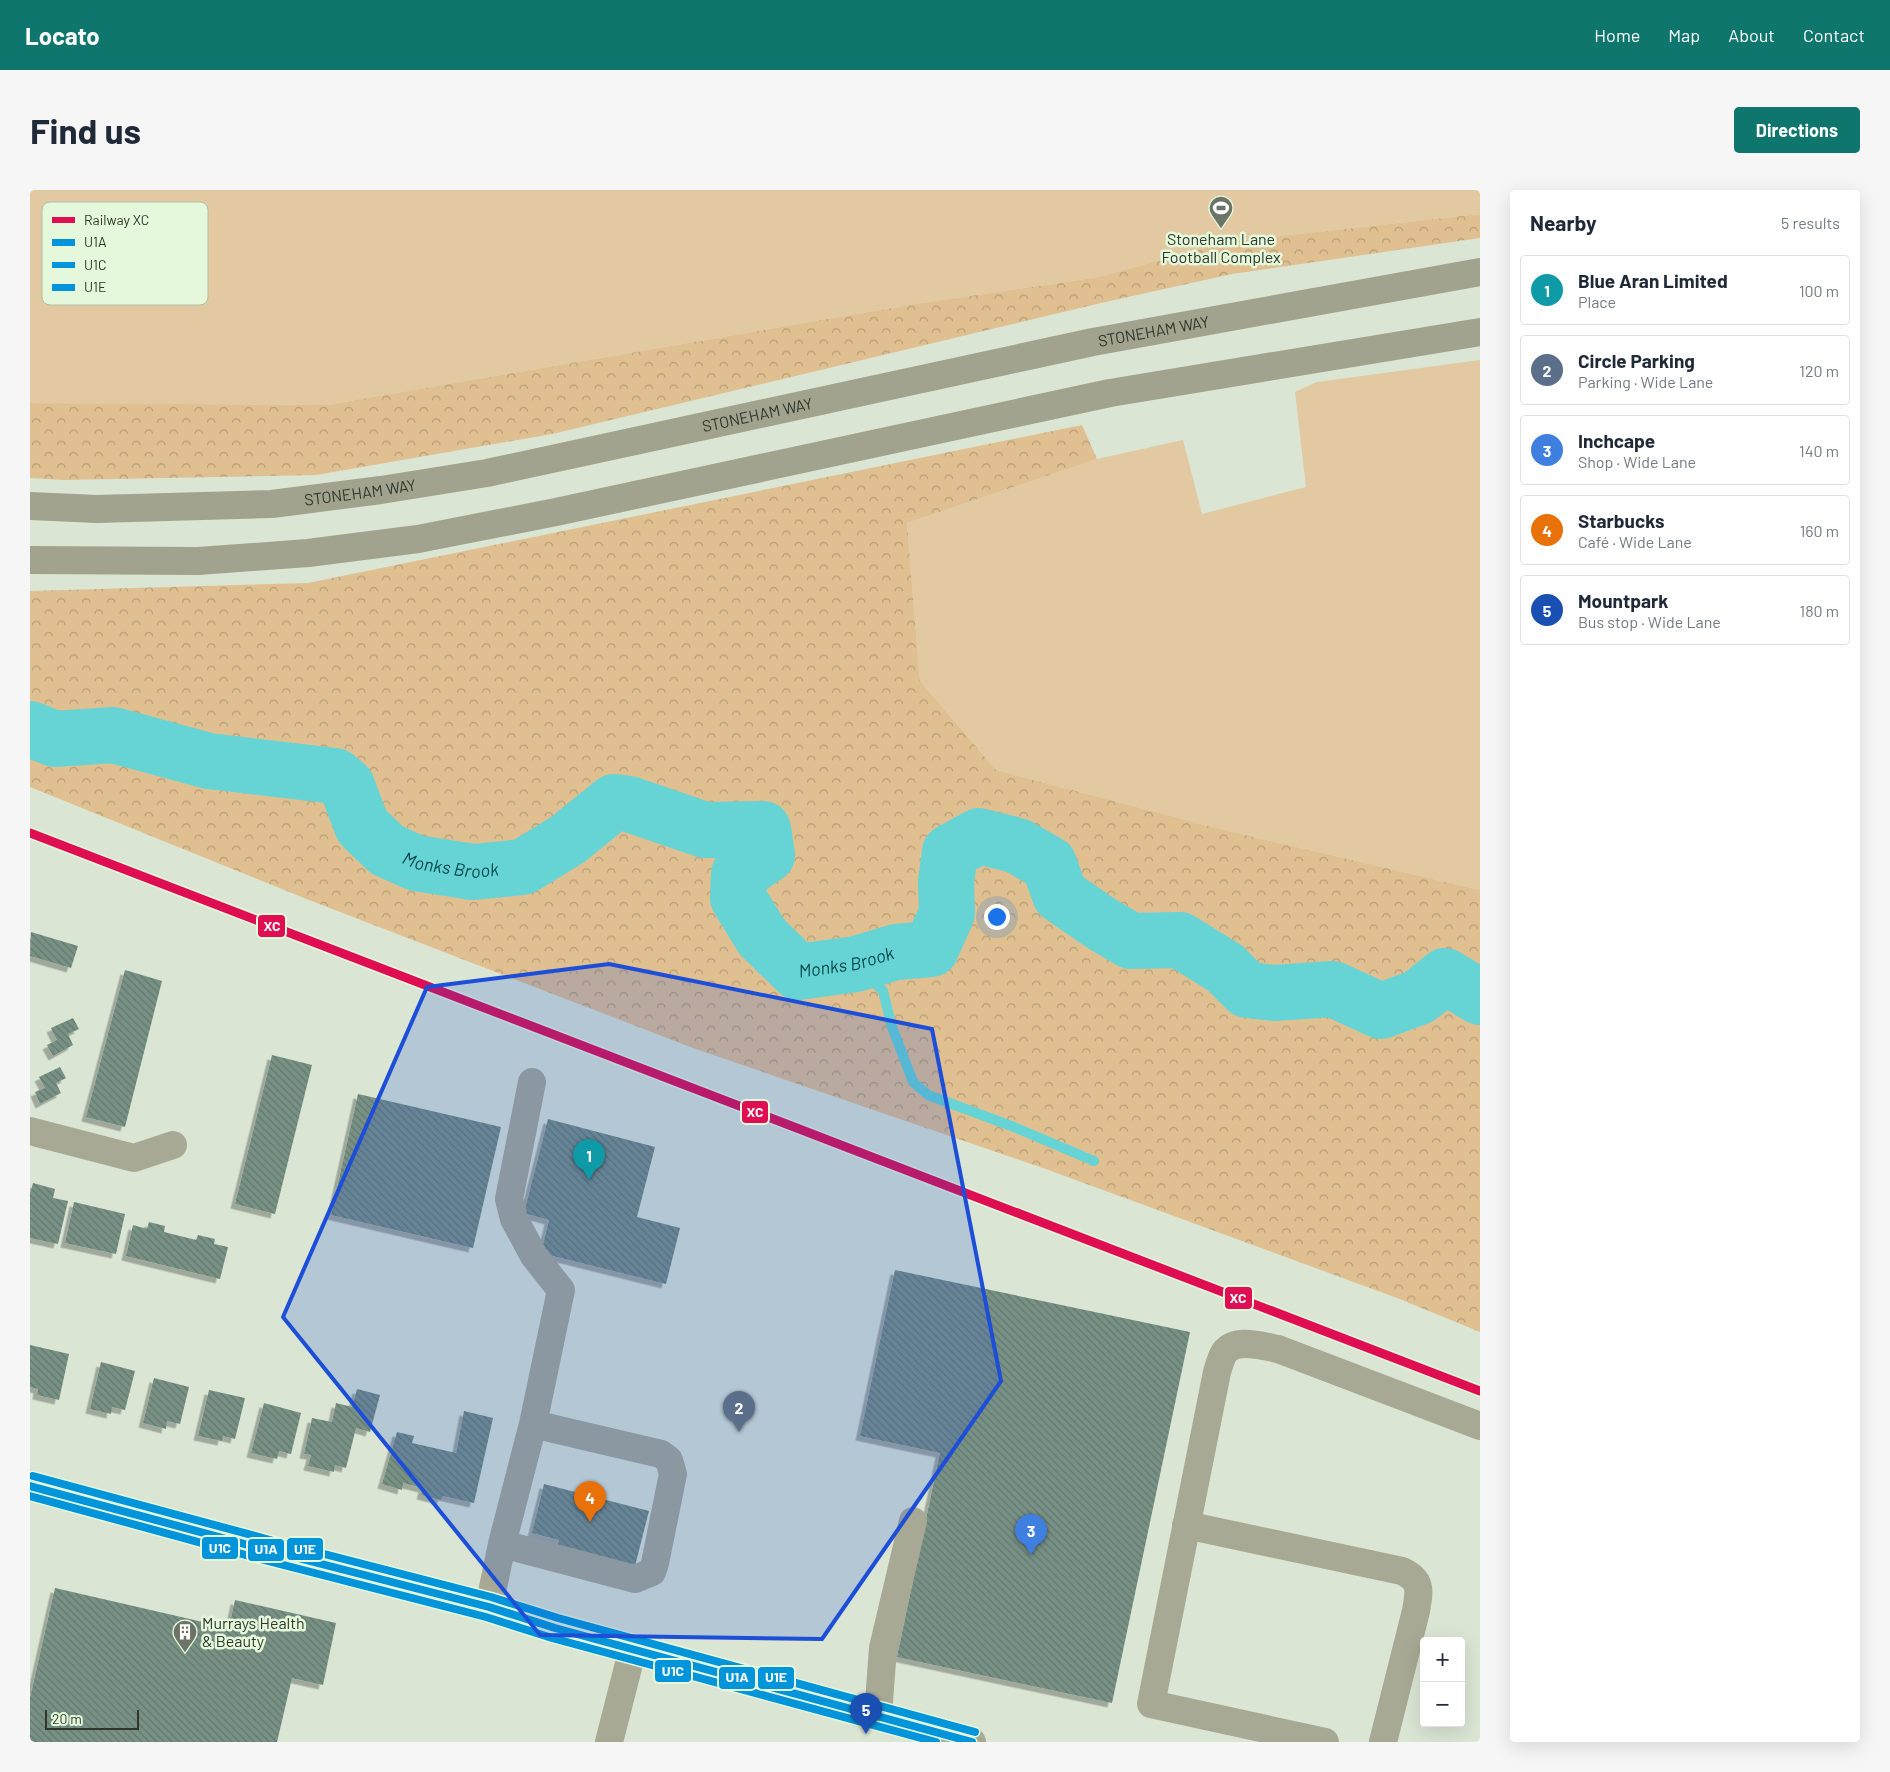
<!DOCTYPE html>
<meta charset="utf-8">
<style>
body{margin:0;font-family:Barlow,sans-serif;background:#f6f6f7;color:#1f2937}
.controls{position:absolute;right:15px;bottom:15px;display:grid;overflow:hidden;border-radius:5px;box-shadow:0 5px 20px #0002}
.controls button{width:45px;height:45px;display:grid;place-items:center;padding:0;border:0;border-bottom:1px solid #e0e1e3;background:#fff;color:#1f2937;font:25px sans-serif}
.scale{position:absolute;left:15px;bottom:12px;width:94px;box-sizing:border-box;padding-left:5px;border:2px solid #2f372b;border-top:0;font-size:14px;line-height:18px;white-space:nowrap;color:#2f372b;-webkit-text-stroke:4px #e5f8db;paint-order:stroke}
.you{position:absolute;left:966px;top:726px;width:18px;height:18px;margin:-12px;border:4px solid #fff;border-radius:50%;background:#1a73e8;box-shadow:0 0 0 8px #1a73e833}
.badge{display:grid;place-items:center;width:32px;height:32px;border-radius:50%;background:#0f766e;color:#fff;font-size:16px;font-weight:700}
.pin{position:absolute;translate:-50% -41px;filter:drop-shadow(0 1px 2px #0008)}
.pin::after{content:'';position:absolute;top:26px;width:18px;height:15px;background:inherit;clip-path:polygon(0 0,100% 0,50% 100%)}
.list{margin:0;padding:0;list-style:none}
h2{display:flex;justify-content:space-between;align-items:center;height:65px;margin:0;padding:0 20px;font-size:21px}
h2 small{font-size:16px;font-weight:400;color:#747a83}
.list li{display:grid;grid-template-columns:32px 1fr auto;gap:15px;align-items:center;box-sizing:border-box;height:70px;margin:0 10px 10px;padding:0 10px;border:1px solid #e0e1e3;border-radius:5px}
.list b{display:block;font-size:19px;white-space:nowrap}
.list p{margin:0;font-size:16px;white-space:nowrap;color:#747a83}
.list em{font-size:16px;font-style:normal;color:#747a83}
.map{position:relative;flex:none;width:1450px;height:1552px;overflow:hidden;border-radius:5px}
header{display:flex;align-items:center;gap:30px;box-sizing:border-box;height:70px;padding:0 25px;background:#0f766e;color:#fff}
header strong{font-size:24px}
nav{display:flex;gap:28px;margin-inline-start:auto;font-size:18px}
.intro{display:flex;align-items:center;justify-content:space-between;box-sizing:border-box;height:120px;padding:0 30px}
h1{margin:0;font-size:35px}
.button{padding:12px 22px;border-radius:5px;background:#0f766e;color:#fff;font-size:18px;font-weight:700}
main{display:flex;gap:30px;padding:0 30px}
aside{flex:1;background:#fff;border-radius:5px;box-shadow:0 5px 20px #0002}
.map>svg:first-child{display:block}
</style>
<header>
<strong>Locato</strong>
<nav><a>Home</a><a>Map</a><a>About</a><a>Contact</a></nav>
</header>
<div class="intro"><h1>Find us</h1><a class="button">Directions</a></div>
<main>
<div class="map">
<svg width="1450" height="1552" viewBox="0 0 1450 1552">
<defs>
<pattern id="forest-crowns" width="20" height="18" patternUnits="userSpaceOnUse" patternTransform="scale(1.25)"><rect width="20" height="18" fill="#e0c090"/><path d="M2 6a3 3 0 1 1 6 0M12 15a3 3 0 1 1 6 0" fill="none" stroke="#b69d76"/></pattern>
<pattern id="building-back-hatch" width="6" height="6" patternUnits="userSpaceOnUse" patternTransform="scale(1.25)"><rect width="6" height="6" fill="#789185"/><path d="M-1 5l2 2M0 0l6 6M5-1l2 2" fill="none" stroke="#63776d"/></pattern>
<filter id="shadow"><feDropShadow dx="-4.5" dy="4.5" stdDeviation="0" flood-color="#0004"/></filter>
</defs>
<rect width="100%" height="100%" fill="#dae5d4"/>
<path fill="#e2c9a1" d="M0,0H1450V24L1197,52L1069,87L885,114L296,215L0,213Z
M1450,170V700L1198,641L966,580L890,491L877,333L1067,269L1153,250L1172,324L1276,297L1265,202L1287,192Z"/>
<path fill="url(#forest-crowns)" d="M1450,24V48L1202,84L1071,113L522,244L286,285L33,290L0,288V213L296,215L885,114L1069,87L1197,52Z
M1052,235L1067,269L877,333L890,491L966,580L1198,641L1450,700V1142L1367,1108L1013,978L663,858L279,710L0,597V401L278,393Z"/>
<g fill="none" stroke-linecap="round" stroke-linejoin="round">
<path stroke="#66d3d5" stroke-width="10" d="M826,774L853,801L862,837L883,892L898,905L984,937L1064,971"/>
<path stroke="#66d3d5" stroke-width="56" id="s1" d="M0,539L25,549L83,545L179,571L305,586L317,596L332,636L357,660L386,673L443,682L493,677L537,650L584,612L599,614L675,640L733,639L737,665L709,684L708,708L732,747L768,782L826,774L866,762L901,759L917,723L916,692L920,662L949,646L988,656L1019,674L1030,705L1072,734L1101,751L1150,750L1195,778L1217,800L1244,803L1303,799L1351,821L1389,807L1415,786L1450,807"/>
</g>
<path fill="url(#building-back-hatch)" filter="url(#shadow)" d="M1,742L48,756L41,778L0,766Z
M95,780L132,791L95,937L56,927Z
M43,828L49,839L38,844L43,855L23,866L17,855L27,850L21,838Z
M242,865L282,875L245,1024L205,1014Z
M30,877L36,888L26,893L31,903L10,914L5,902L15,898L9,887Z
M328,904L471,937L443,1058L301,1025Z
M518,929L625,957L607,1027L650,1038L636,1094L511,1063L519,1030L494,1023Z
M3,993L25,999L23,1008L38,1011L28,1054L0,1048V1004Z
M44,1012L95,1024L86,1064L35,1053Z
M119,1032L135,1036L134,1042L166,1050L168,1045L185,1049L184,1054L198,1057L190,1089L96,1066L103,1035L117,1039Z
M865,1080L1160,1142L1082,1513L867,1467L910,1263L830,1246Z
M0,1155L39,1164L29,1210L7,1205L8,1199L0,1197Z
M71,1172L105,1181L95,1220L82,1217L81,1224L60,1219Z
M124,1188L159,1197L150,1234L137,1231L136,1239L113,1233Z
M327,1199L350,1205L340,1242L326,1238L316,1278L305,1275L304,1282L278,1276L281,1265L274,1264L282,1228L302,1232L306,1213L322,1217Z
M179,1200L215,1208L205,1249L193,1246L192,1251L168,1246Z
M234,1213L271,1223L261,1264L249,1261L247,1269L221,1263Z
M434,1221L463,1228L444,1313L413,1306L411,1310L391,1305L393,1298L373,1293L372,1300L352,1294L367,1242L384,1246L382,1253L426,1263Z
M514,1294L619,1321L605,1376H523L529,1350L502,1343Z
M25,1398L199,1438L205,1410L306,1433L293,1495L262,1488L247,1552H0V1508Z"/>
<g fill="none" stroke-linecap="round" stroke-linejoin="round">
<path stroke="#a7a994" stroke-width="28" d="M0,941L104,968L143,955
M0,1296L237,1360L459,1417L525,1438L848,1525L942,1552
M1156,1335L1372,1381C1393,1391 1389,1401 1386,1421L1353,1552
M472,1354L605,1389L622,1382L625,1373L643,1284L639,1270L631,1264L503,1234
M459,1417L472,1354L503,1234L531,1100L504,1066L484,1029L479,1009L502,892
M848,1525L853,1458L883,1331
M579,1552L603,1458
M1295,1552L1121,1514L1187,1182C1189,1176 1191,1168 1194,1163C1205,1147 1232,1156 1248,1159L1450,1236"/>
<g stroke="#a1a38e" stroke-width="28">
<path id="s2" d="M0,316L67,319L242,314L351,300L457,283L1063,152L1450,82"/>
<path d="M0,370L168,371L278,363L388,349L526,322L1080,203L1450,142"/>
</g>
<defs>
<path id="bus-1" d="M0,1296L237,1360L459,1417L525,1438L942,1552"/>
<path id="bus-2" d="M0,1306L234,1370L456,1427L522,1448L906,1552"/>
<path id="bus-3" d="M3,1286L240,1350L461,1407L528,1428L945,1542"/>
</defs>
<use href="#bus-1" stroke="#e5f8db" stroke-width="11"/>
<use href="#bus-2" stroke="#e5f8db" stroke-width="11"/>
<use href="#bus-3" stroke="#e5f8db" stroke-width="11"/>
<use href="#bus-1" stroke="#0095da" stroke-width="8"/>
<use href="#bus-2" stroke="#0095da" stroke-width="8"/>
<use href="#bus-3" stroke="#0095da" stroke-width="8"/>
<defs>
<path id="rail-1" d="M0,643L1450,1201"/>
</defs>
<use href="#rail-1" stroke="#e5f8db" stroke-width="12"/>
<use href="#rail-1" stroke="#df0d52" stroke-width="9"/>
</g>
<path fill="#1d4ed8" fill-opacity="0.2" stroke="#1d4ed8" stroke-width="4" stroke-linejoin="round" d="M579,774L902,839L971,1191L792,1449L510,1445L253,1127L397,797Z"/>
<defs>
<symbol id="stadium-pin" viewBox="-11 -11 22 30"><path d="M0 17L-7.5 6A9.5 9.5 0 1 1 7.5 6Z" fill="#6b7466" stroke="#e5f8db"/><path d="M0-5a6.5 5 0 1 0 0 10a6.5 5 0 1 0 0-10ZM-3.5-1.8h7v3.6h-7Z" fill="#fff"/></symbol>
<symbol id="building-pin" viewBox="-11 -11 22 30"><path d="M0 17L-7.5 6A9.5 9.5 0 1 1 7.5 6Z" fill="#6b7466" stroke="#e5f8db"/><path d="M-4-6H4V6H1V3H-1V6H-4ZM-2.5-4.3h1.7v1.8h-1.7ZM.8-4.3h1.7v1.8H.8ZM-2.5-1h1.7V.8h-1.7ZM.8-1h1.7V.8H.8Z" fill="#fff"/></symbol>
</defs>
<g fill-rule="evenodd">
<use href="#stadium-pin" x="1177" y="4" width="28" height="38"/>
<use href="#building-pin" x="141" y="1428" width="28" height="38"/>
</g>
<g text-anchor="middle" stroke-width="5" stroke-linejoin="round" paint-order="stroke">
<g font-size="16" fill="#2f372b" stroke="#e5f8db">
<text x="1191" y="55">Stoneham Lane<tspan x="1191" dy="18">Football Complex</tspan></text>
<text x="172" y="1439" text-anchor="start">Murrays Health<tspan x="172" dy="18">&amp; Beauty</tspan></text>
</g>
<g font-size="16" fill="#2f372b" stroke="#e5f8db">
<text dy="6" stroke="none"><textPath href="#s2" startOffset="1141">STONEHAM WAY</textPath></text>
<text dy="6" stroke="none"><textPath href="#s2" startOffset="736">STONEHAM WAY</textPath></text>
<text dy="6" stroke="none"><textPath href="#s2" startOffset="331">STONEHAM WAY</textPath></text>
</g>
<g font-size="18" font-style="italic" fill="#06484d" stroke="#e5f8db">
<text dy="6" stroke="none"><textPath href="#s1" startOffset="471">Monks Brook</textPath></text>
<text dy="6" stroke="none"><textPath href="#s1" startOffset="1039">Monks Brook</textPath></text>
</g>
</g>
<rect x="12" y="12" width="166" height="103" rx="8" fill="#e5f8db" stroke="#aebea6" stroke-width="1"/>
<rect x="22" y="27" width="23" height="6" fill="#df0d52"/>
<rect x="22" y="49" width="23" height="7" fill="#0095da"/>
<rect x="22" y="72" width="23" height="6" fill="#0095da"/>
<rect x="22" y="94" width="23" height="7" fill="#0095da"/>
<g font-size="14" fill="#2f372b">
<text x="54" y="35">Railway XC</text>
<text x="54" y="57">U1A</text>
<text x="54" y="80">U1C</text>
<text x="54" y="102">U1E</text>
</g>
<g stroke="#e5f8db" stroke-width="2">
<rect x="227" y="724" width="29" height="24" rx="5" fill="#df0d52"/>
<rect x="711" y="910" width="28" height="24" rx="5" fill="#df0d52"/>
<rect x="1194" y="1096" width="29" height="24" rx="5" fill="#df0d52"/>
<rect x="171" y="1346" width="38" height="24" rx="5" fill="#0095da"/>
<rect x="256" y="1347" width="38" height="24" rx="5" fill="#0095da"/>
<rect x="217" y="1348" width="38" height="24" rx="5" fill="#0095da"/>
<rect x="624" y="1469" width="38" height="24" rx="5" fill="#0095da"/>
<rect x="727" y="1476" width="38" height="24" rx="5" fill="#0095da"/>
<rect x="688" y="1476" width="38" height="24" rx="5" fill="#0095da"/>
</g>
<g font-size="14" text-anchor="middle" font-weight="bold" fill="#fff">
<text x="242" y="741">XC</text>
<text x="725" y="927">XC</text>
<text x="1208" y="1113">XC</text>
<text x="190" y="1363">U1C</text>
<text x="275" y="1364">U1E</text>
<text x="236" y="1364">U1A</text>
<text x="643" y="1486">U1C</text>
<text x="746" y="1492">U1E</text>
<text x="707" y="1492">U1A</text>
</g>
</svg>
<div class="controls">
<button>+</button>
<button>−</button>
</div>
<div class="scale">20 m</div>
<div class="you"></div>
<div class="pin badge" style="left:559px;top:990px;background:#0f9aa8">1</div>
<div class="pin badge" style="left:709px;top:1242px;background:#5c6f8a">2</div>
<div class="pin badge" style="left:1001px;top:1365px;background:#3f7fe0">3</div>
<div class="pin badge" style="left:560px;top:1332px;background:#e8710a">4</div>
<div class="pin badge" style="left:836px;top:1544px;background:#1a4fb4">5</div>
</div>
<aside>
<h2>Nearby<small>5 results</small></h2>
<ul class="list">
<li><span class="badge" style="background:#0f9aa8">1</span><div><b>Blue Aran Limited</b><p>Place</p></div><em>100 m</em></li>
<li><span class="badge" style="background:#5c6f8a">2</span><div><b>Circle Parking</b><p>Parking · Wide Lane</p></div><em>120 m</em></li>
<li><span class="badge" style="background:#3f7fe0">3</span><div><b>Inchcape</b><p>Shop · Wide Lane</p></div><em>140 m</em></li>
<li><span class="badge" style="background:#e8710a">4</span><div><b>Starbucks</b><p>Café · Wide Lane</p></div><em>160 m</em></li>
<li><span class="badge" style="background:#1a4fb4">5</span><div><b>Mountpark</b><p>Bus stop · Wide Lane</p></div><em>180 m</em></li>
</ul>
</aside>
</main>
